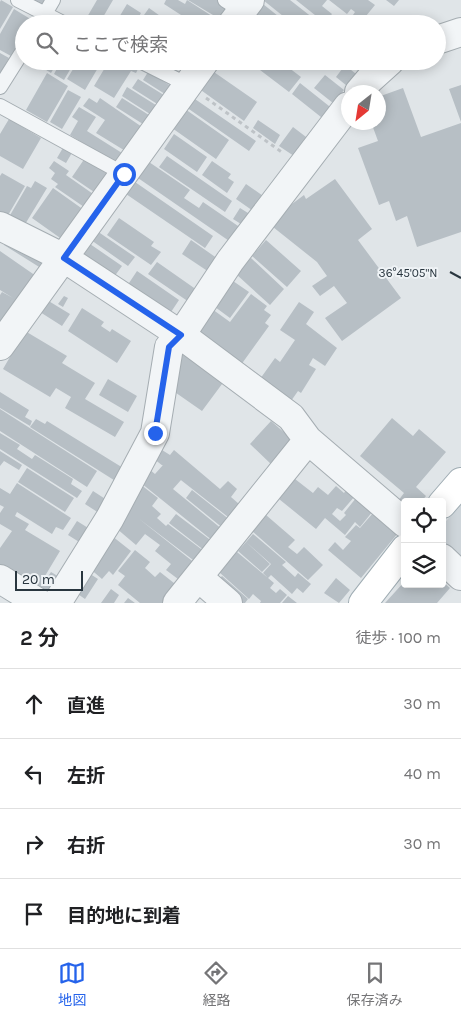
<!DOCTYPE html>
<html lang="ja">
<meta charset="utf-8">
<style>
body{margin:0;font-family:Karla,"Noto Sans JP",sans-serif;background:#f6f6f6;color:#202124}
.controls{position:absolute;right:15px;bottom:15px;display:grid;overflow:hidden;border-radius:5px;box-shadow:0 2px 12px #0003}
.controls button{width:45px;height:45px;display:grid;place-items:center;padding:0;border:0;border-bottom:1px solid #e0e0e0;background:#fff;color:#202124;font:25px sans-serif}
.compass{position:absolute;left:341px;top:85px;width:45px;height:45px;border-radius:50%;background:#fff;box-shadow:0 2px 12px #0003;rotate:210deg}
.scale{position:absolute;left:15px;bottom:12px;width:68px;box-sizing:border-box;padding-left:5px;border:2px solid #29363f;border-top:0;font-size:14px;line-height:18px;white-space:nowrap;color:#29363f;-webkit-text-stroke:4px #eff3f6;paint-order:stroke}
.stop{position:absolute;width:15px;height:15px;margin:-11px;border:4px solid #2563eb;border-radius:50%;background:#fff}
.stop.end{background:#2563eb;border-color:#fff;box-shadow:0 1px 5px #0008}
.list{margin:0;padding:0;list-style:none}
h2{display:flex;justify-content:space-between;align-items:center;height:65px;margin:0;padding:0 20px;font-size:21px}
h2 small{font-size:16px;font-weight:400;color:#757577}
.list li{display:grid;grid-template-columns:32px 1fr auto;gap:15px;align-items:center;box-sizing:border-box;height:70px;padding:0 20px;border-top:1px solid #e0e0e0}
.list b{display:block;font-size:19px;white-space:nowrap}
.list em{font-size:16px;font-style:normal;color:#757577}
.icon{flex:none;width:28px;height:28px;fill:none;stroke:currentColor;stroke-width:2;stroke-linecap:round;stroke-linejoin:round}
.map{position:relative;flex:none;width:461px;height:603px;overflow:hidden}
.search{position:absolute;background:#fff;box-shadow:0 2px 12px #0003;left:15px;right:15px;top:15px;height:55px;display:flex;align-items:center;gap:12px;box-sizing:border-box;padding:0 18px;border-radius:28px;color:#757577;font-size:19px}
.sheet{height:345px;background:#fff}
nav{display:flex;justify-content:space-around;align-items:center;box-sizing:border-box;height:70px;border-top:1px solid #e0e0e0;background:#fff;font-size:14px;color:#757577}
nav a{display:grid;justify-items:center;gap:2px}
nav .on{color:#2563eb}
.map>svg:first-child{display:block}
</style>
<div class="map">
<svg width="461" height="603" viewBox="0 0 461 603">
<rect width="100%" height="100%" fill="#e0e5e8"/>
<path fill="#ced5da" d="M461,504V564L442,546V526Z"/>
<path fill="#b7bfc5" d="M1,0L13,7L0,29V2Z
M33,0H48L44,6Z
M97,0H113L99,24H83Z
M166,0H178L185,4L187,0L215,18L212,24H195L164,4Z
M188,0H217L231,9L223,21Z
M263,0H290L313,18L309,24H293Z
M296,0H327L322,6L332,14L325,23Z
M329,0H368L375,5L366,16L376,24H357L360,20L353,15L355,12L351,9L347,14Z
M386,0H399L394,6Z
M127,4L141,13L135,24H115Z
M263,4L288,24H248Z
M149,8L170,23L173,18L181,24H156L144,15Z
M14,9L32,20L29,24H24V33L11,56L0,50V34Z
M0,53L9,58L0,74Z
M40,61H58L51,73L38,65Z
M61,61H75L64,80L54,74Z
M78,61H102L85,90L67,79Z
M109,61H126L139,67L136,73L131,71L114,98L94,86Z
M267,61H280L301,77L289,92L260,70Z
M345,65L361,78L352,90L336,77Z
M211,70L257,102L244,121L198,88Z
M148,72L174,88L168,96L143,80Z
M47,73L68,86L47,122L26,110Z
M325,75L344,90L333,103L314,88Z
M138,79L167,97L162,107L132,88Z
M300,83L334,110L326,121L292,94Z
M461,85V122L449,89Z
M127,87L159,107L153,116L122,96Z
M403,88L421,137L461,123V232L417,247L407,216L396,221L389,201L379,205L358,148L378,141L371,122H378V97Z
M68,90L81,97L62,129L50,122Z
M192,97L256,141L249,151L186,107Z
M89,98L97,103L100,98L142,127L127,152L96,133L105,120L83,106Z
M122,98L152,117L146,126L116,107Z
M79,107L96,117L87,131L122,153L116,163L70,135L78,121L72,117Z
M185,109L229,140L216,159L172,128Z
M9,119L41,138L23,169L0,156V134Z
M258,120L280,135L275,144L253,128Z
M293,127L310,140L297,158L279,146Z
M174,134L207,157L197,172L164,149Z
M64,146L73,151L66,163L57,158Z
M167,156L232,201L225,212L159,167Z
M85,158L110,176L97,194L72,177Z
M54,161L69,171L66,175L96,196L87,209L55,187L58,184L51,179L55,173L49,168Z
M212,161L231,174L228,178L234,182L227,193L202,175Z
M149,162L190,190L184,198L199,208L203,202L241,228L235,245L138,178Z
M2,173L25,186L7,217L0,213V176Z
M335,179L372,229L358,240L401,298L342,341L325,318L347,303L334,286L320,296L312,286L327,276L317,262L273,227L288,207L304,195L306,199Z
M35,181L47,188L24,226L9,217L27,186L31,188Z
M135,182L213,236L205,248L126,194Z
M246,184L266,198L256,213L236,199Z
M53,188L84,210L63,240L32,218Z
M240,208L256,218L249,229L233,219Z
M119,218L154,242L151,246L161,252L151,265L107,235Z
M97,231L135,257L128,266L91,240Z
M9,237L51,258L44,270L4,245Z
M191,240L221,261L212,274L182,254Z
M266,240L301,271L287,287L252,256Z
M90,244L122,266L114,277L82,255Z
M0,251L36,276L0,326V295L2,292L13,298L0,290Z
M251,258L284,289L270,305L236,274Z
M157,262L197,290L189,302L148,274Z
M137,271L179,300L169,315L127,286Z
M233,281L249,292L230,318L215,307Z
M251,294L267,306L264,310L271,315L265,323L269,326L238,369L193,335L212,309L230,322Z
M64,296L68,298L63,307L58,304Z
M47,300L70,314L62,326L40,312Z
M299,302L314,312L306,324L337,348L325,366L313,358L309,365L316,369L301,393L298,391L291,401L260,379L275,358L280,362L295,340L280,330Z
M82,308L104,322L101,326L110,332L112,329L131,341L117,363L68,331Z
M25,331L67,356L62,363L95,383L85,399L124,422L115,437L65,408L71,397L56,388L50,397L3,369Z
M176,346L225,380L202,411L169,388Z
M108,379L137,396L128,412L99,395Z
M0,392L29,410L25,417L32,421L30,426L0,408Z
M0,409L97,471L87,487L0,431Z
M392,418L413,436L419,429L446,452L416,487L426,496L421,502H405V513L395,505L404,493L360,456Z
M36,419L45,424L47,421L128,471L117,482L30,427Z
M271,421L295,442L273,466L250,444Z
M0,433L20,445L17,449L32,459L35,455L73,479L71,484L82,491L77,498L0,449Z
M154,445L170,455L174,450L220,489L228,481L237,489L231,497L239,504L228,517L149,455Z
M0,451L22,465L19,470L4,461L0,466Z
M144,465L155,474L163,465L181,480L173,489L223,530L213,541L136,479Z
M27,468L74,498L65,512L18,482Z
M295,479L313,493L318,487L328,495L336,486L344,493L347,489L355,496L342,511L337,508L332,514L340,521L346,515L344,513L356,498L373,511L360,527L355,522L345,535L325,518L316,529L279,499Z
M136,481L158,498L152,506L161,514L157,518L166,526L168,524L205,552L197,563L138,518L196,564L182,582L166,570L171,564L155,551L160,545L145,534L136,545L116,528Z
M17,483L71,518L63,530L56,527L52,534L17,512L15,516L29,524L25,530L60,551L42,581L52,587L45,599L0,571V548L12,531L0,524V513L4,507L0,505V488L10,494Z
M192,490L230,520L224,529L186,498Z
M93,491L110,502L102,515L85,504Z
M373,513L398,533L361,578L328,550L335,542L343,550L351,541L345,537L356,525L360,528Z
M176,514L213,542L205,551L169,523Z
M266,515L295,540L288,547L297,554L304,547L323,565L308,580L252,531Z
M77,521L93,531L84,545L68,535Z
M253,534L286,562L282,565L295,577L298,573L311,584L303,593L297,588L292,594L271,575L268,578L263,573L271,564L246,542Z
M112,536L131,551L113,575L109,571L102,579L88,567Z
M246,542L270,564L262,572L238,551Z
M135,550L150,562L145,568L155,577L160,572L179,587L166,603H140L118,585L125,576L118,571Z
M237,552L274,583L270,588L276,593L280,589L287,595L280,603H260L261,601L253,594L249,599L219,572Z
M84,570L98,579L85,599L72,590Z
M51,572L61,578L56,587L45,581Z
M222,576L248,599L245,603H236L214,585Z
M336,578L350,590L339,603L324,593Z
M405,581V584H442V581L450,588L437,603H385Z
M111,589L119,595L114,603H101Z
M288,596L297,603H282Z
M128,598L135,603H124Z"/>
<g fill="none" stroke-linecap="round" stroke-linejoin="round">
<defs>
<path id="service" d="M18,0L65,24
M225,0L242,11
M39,24L53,0
M140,61L188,85
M0,87L24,49
M0,106L124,174"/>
<path id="minor" d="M232,24L250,0
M437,40L461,32
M359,92L370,79L390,61
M0,226L64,258L181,335L291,417L308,440L405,523
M0,346L205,61
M442,558L461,576
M198,577L228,603
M0,579L39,603
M57,603L110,518L155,433L169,347L181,335L230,261L348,106
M177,603L308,440"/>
<path id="primary" d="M442,504L461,482
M363,603L405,549"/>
</defs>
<use href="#service" stroke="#a5adb2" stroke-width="16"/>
<use href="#minor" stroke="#a5adb2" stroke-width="30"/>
<use href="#primary" stroke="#9facb3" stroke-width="30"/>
<path stroke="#bec3c7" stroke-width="3" stroke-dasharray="4 4" stroke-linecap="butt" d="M206,98L283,153"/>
<use href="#service" stroke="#f2f5f7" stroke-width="14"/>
<use href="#minor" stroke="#f2f5f7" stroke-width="28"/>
<use href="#primary" stroke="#fff" stroke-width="28"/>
</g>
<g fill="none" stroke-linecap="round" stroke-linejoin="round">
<path stroke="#2563eb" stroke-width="6" d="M124,174L64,258L181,335L169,347L155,433"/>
</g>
<path fill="none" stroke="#29363f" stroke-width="2" d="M450,272L461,278"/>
<g font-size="12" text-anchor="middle" fill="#29363f" stroke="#eff3f6" stroke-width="4" stroke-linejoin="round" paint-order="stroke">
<text x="408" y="277">36°45'05"N</text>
</g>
</svg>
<div class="controls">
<button><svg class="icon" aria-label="locate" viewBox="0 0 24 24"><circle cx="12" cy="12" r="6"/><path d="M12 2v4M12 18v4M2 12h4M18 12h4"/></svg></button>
<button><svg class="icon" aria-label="layers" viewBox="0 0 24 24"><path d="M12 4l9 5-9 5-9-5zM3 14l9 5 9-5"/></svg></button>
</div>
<svg class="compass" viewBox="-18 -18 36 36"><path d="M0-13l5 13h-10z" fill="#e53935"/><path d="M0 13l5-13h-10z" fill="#757577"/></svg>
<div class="scale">20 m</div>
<div class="stop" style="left:124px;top:174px"></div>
<div class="stop end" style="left:155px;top:433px"></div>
<div class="search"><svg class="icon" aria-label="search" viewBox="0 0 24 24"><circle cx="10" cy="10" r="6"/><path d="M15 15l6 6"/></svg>ここで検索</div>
</div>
<section class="sheet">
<h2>2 分<small>徒歩 · 100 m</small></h2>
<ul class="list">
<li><svg class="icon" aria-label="ahead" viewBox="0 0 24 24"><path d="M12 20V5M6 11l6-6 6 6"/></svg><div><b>直進</b></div><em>30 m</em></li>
<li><svg class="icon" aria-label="left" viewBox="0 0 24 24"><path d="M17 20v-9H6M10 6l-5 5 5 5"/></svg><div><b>左折</b></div><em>40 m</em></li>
<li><svg class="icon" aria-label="right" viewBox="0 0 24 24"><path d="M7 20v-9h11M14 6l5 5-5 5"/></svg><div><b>右折</b></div><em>30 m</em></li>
<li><svg class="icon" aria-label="arrive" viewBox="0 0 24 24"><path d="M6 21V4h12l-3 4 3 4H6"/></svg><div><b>目的地に到着</b></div></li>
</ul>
</section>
<nav>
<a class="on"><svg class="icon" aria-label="map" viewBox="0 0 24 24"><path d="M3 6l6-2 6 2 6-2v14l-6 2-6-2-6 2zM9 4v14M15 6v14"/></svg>地図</a>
<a><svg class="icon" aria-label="directions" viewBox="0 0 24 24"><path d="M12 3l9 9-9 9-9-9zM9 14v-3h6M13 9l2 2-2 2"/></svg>経路</a>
<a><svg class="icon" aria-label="saved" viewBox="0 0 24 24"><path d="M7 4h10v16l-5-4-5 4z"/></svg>保存済み</a>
</nav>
